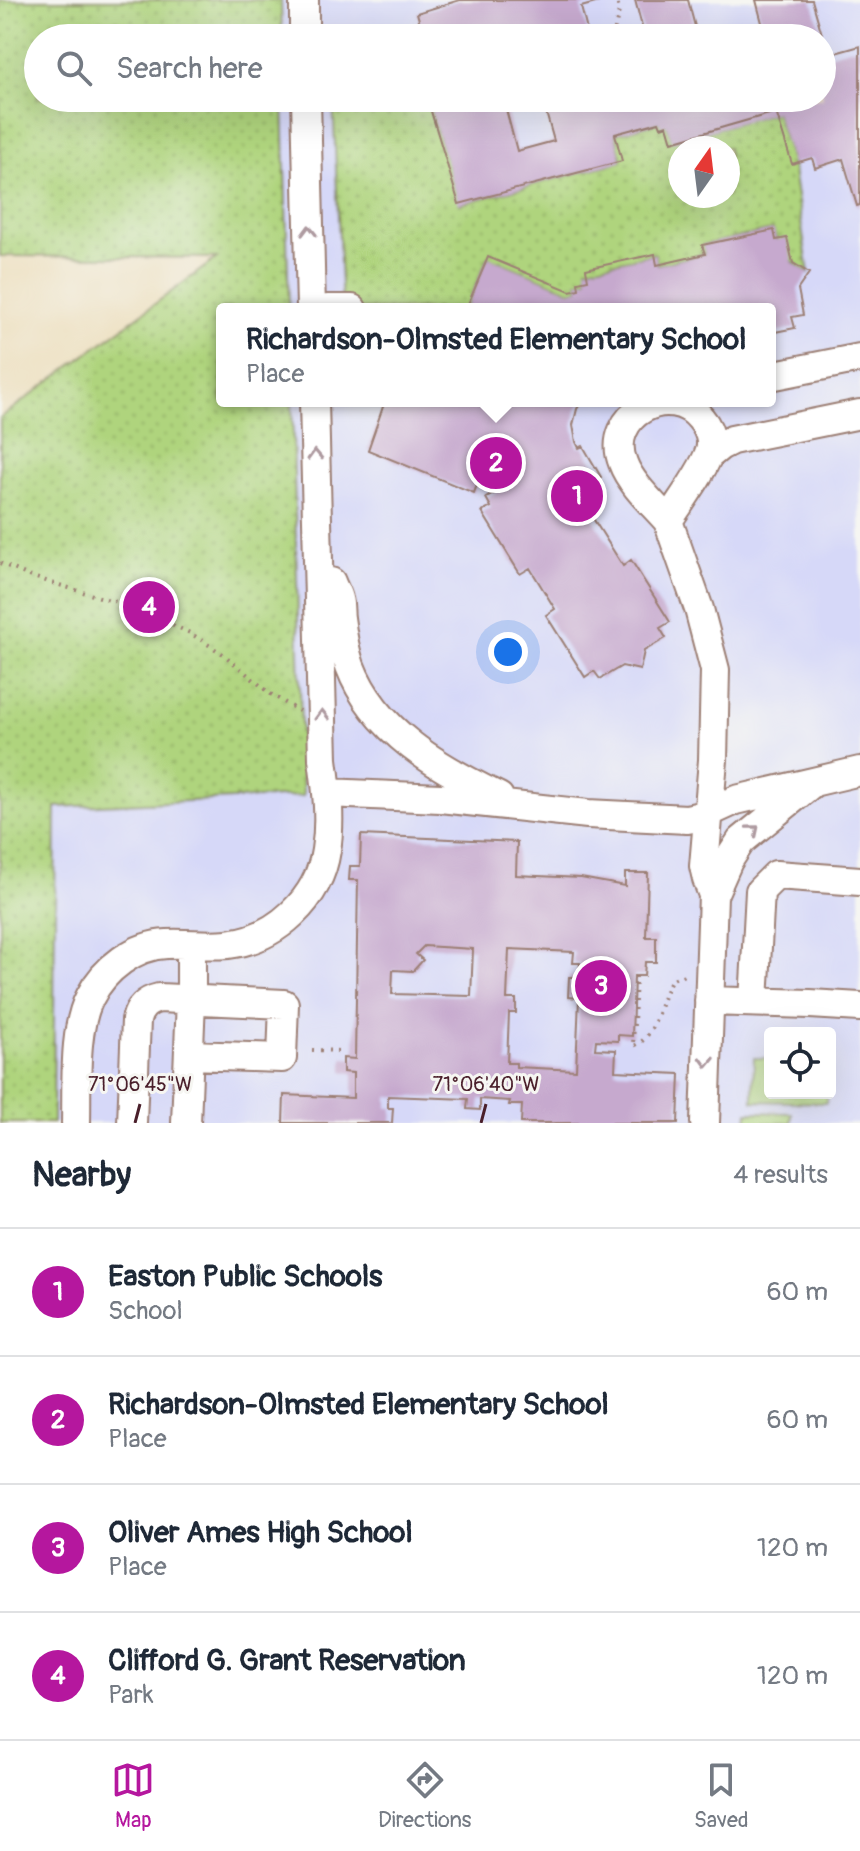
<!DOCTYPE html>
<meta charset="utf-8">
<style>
body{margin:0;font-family:Pangolin,sans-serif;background:#f6f6f7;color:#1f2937}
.controls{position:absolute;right:24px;bottom:24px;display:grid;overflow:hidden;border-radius:8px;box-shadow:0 8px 32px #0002}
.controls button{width:72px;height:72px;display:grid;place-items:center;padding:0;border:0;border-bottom:2px solid #e0e1e3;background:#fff;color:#1f2937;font:40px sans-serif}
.compass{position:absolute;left:668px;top:136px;width:72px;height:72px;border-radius:50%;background:#fff;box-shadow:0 8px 32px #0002;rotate:14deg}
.you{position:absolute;left:508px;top:652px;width:28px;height:28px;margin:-20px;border:6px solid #fff;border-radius:50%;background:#1a73e8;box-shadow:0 0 0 12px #1a73e833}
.badge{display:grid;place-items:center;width:52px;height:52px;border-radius:50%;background:#b5179e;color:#fff;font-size:26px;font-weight:700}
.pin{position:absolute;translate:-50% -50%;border:4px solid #fff;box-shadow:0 2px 8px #0006}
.popup{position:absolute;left:216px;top:303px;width:560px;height:104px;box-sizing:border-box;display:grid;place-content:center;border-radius:8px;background:#fff;filter:drop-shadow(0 2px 6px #0005);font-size:26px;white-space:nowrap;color:#747a83}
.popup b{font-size:30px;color:#1f2937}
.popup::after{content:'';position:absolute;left:50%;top:100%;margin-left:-16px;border:16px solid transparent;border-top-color:#fff}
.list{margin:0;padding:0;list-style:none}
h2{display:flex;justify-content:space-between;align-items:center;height:104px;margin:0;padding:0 32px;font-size:34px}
h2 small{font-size:26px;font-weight:400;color:#747a83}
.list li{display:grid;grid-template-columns:52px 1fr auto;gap:24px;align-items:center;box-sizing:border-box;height:128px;padding:0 32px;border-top:2px solid #e0e1e3}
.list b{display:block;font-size:30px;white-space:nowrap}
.list p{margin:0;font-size:26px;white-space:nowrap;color:#747a83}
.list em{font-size:26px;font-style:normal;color:#747a83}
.icon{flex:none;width:44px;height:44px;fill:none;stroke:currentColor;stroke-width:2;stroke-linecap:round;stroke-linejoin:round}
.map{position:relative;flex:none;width:860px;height:1123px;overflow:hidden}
.search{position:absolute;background:#fff;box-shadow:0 8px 32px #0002;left:24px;right:24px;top:24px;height:88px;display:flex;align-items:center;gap:20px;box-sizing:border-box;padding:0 28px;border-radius:44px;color:#747a83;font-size:30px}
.sheet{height:616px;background:#fff}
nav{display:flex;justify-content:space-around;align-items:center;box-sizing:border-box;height:112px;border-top:2px solid #e0e1e3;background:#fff;font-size:22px;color:#747a83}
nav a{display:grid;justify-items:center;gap:4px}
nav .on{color:#b5179e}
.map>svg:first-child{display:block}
</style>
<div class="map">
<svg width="860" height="1123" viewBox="0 0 860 1123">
<defs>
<pattern id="park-dots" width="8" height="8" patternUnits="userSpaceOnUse" patternTransform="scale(2)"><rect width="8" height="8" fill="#afd47d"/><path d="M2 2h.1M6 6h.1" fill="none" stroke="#98b66c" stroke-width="1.8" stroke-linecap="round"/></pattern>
</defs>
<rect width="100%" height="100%" fill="#f6f6f2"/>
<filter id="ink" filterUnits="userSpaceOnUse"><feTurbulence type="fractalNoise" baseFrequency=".0125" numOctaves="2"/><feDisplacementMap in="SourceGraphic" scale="16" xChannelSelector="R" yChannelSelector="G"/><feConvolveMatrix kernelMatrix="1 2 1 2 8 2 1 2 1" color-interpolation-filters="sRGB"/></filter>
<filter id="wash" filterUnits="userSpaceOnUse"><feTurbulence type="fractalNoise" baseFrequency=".006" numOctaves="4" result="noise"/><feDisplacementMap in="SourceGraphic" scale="32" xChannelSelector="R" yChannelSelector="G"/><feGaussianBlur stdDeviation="1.8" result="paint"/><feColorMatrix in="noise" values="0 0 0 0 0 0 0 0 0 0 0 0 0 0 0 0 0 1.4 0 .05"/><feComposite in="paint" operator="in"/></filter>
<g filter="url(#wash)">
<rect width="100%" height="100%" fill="#eddfbe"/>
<path fill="#d6d8f8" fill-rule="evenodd" d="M281,0H860V1123H53L56,807L303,796L292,401H770V309H289L283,98H822V38H282ZM680,148H728V196H680ZM770,1033H830V1093H770Z"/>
<path fill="url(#park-dots)" stroke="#7c7a54" stroke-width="2" fill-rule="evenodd" d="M0,0H281L282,38H38V98H283L289,309H222V401H292L303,796L56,807L53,1123H0V418L217,258L0,256Z
M333,98H427L460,204L622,161L615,134L659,122L667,125L673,141L776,112L792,164L809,273C791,263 779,250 773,230L703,245L705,254L657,265L655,254L587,268L588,280L578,282L579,289L570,291L488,257L466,309H342ZM680,148H728V196H680Z"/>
<path fill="#afd47d" stroke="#7c7a54" stroke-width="2" d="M754,1058H770V1093H827L826,1103L753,1101Z
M748,1112L792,1113L791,1123H747Z"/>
<g id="blocks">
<path fill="#c6a9ce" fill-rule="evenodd" d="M460,0H603V1L581,7L589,38H525L522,29L490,38H411L409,30L421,27L417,13Z
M635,0H688L698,38H645Z
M756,0H812L828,55L860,46V205L857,206L843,159L815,168L812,158L792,164L776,112L672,142L667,125L661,127L659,122L615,134L622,161L459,204L427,98H503L517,151L554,141L542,98H822L823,38H766Z
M774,230L776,240L787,238L793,263L809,273L798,289L803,315L792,317L795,328L770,333V309H466L488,257L570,291L579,289L578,282L588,280L586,269L655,254L657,265L705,254L702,245Z
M385,401H582L577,409L573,425L576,442L579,448L583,446L601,477L577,493L623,566L631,560L670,622L660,628L666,638L644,651L640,670L622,666L600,679L594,671L585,677L546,615L555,609L530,568L520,574L482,512L491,507L486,498L497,492L489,478L480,476L474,493L368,450Z
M361,835L517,842L516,875L581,878L625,886V873H648L646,937H656V962H645L644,976H634L632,1036L618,1035V1041L596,1040L595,1049L616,1050L615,1071L680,1074L678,1123H521L522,1105H509L510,1101L480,1099V1110L467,1109L468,1099L388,1096V1108H393L392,1123H283L284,1095L353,1098V1073L343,1072V1058L355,1059L358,880H349L350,866H360ZM424,946L473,949L471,996L392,994L393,970L413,971L423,960L416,954ZM509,949L574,952L573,963H580L579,977H569L568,997L579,998L576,1070L516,1067V1063H507L509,1013H516V999H507Z"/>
</g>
</g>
<g filter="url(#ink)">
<use href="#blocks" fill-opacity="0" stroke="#9c7f74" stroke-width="2"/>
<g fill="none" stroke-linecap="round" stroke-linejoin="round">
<defs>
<path id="minor" d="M304,38V0
M306,98L311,309
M328,309H352
M770,376L860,358
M709,455L720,446L732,440L860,414
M668,521C654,505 630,483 623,463C604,416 670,379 701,419C706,425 710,433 711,441C713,459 678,504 668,521L699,609L715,670L713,760L704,866L707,879L713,895
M331,582C333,588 337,594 338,599C340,605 339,612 340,618C342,634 345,651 350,666C375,732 439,768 499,797
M327,793L440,798L588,814L687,819L701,816L736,800L860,771
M709,1001L810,1004L860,1007
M754,1002L760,891L776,875L860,881
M76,1123C77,1086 73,1029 90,997C104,969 135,945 167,944C187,943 207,946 228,944C276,939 319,899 326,850C331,820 327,789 323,759L314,401
M132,1123L136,1020C139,1008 146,1001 159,998L284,1004L282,1058L189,1055
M186,1123L191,999V945
M705,1123L713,895L728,861L741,841L811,784"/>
</defs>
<use href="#minor" stroke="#9c7f74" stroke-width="32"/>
<path stroke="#9c7f74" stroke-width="4" stroke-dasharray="2 6" stroke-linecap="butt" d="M613,38L619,11L617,0
M0,563L29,576L133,607L190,633L223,654L272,695L299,711
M636,976L633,1046C657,1039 659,999 672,979L688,974
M312,1050L341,1051"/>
<use href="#minor" stroke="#fff" stroke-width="28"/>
</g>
<defs><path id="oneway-chevron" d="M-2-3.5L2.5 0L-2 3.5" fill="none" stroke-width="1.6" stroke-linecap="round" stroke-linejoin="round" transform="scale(2)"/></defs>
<g stroke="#ae9aa0">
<use href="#oneway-chevron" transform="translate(309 231) rotate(-91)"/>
<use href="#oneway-chevron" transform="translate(315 455) rotate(-92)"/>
<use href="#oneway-chevron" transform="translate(322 715) rotate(-91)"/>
<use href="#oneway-chevron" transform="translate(754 830) rotate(-40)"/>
<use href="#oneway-chevron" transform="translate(707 1062) rotate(92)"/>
</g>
</g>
<path fill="none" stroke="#4a1f2b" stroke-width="3" d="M135,1123L140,1104M481,1123L486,1104"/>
<g font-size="20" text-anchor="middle" fill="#4a1f2b" stroke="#f6f6f2" stroke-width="6" stroke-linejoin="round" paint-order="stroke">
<text x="140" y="1091">71°06'45"W</text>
<text x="486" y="1091">71°06'40"W</text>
</g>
</svg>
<div class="controls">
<button><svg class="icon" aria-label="locate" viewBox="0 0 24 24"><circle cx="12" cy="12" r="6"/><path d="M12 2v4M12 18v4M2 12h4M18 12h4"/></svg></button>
</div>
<svg class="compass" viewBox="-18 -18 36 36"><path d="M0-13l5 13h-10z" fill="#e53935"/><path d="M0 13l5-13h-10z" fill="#747a83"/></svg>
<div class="you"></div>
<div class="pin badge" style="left:577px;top:496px">1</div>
<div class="pin badge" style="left:496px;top:463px">2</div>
<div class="popup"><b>Richardson-Olmsted Elementary School</b>Place</div>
<div class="pin badge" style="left:601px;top:986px">3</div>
<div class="pin badge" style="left:149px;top:607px">4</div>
<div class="search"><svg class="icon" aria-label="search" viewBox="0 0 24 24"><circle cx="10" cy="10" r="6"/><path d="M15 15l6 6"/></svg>Search here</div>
</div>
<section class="sheet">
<h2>Nearby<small>4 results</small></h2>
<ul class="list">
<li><span class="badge">1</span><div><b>Easton Public Schools</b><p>School</p></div><em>60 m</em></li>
<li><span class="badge">2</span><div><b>Richardson-Olmsted Elementary School</b><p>Place</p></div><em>60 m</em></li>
<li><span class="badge">3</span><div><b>Oliver Ames High School</b><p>Place</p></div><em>120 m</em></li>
<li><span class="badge">4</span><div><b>Clifford G. Grant Reservation</b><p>Park</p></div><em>120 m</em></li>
</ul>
</section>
<nav>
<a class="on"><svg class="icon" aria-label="map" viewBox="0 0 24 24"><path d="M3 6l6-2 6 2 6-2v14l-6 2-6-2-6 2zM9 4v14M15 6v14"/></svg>Map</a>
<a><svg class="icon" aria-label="directions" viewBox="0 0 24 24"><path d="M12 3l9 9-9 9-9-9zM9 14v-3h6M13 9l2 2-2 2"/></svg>Directions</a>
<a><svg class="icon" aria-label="saved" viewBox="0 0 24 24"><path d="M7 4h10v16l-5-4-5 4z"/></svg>Saved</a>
</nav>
